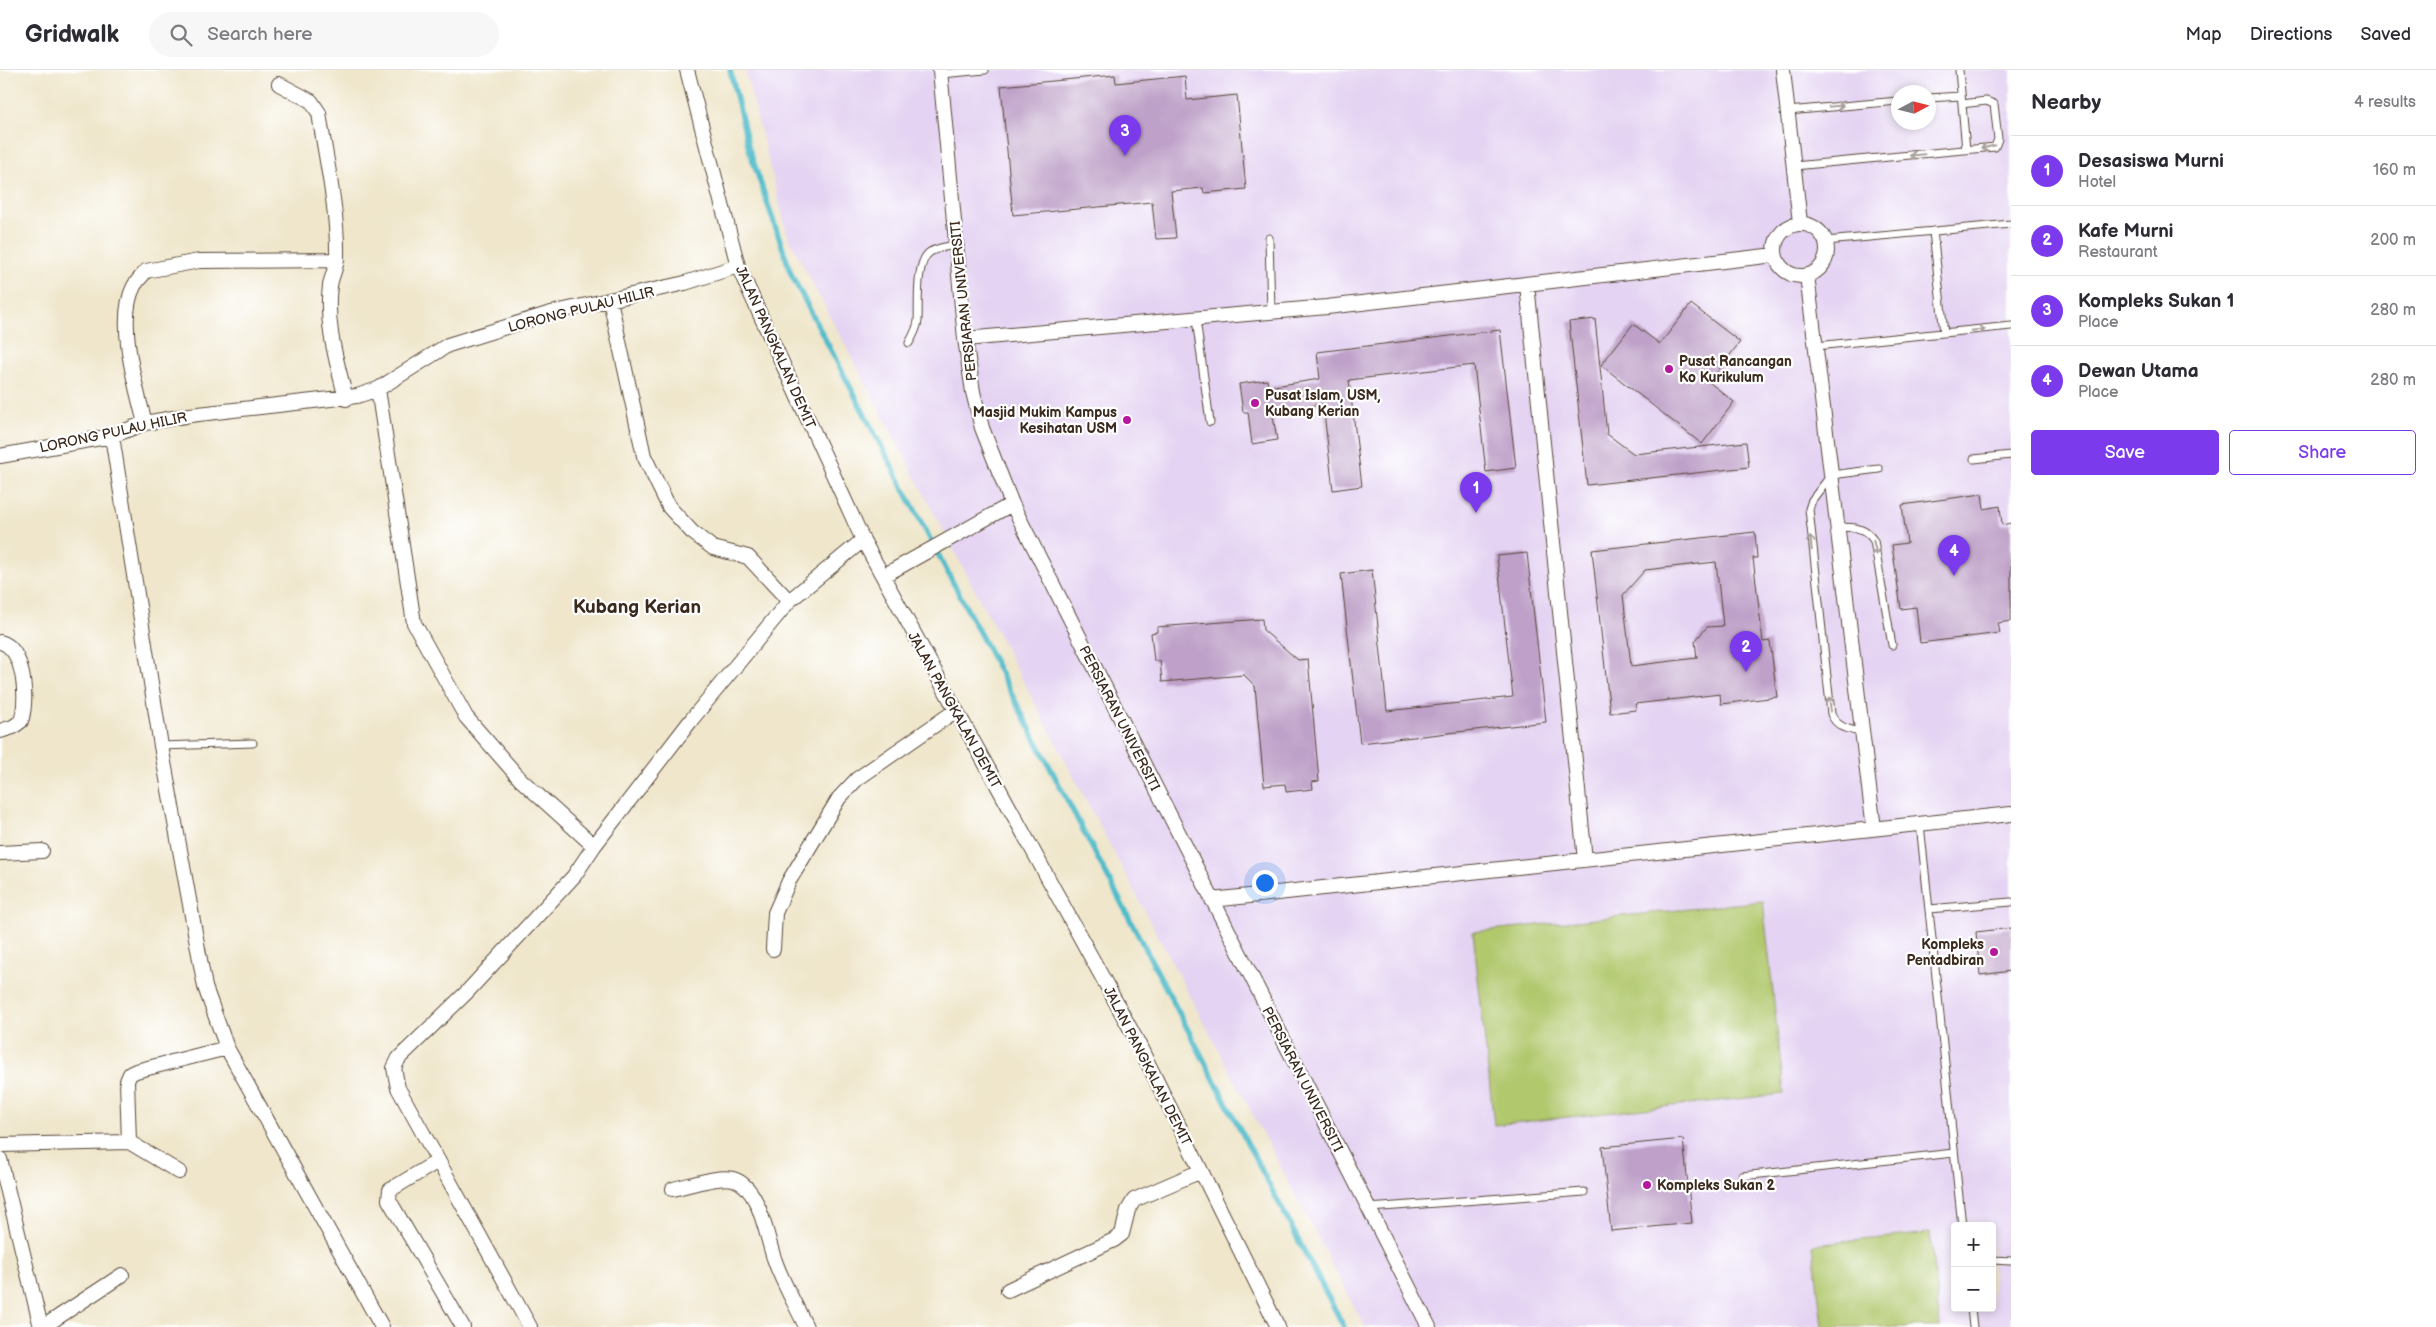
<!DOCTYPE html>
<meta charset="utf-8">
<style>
body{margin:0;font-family:"Balsamiq Sans",sans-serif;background:#f7f7f7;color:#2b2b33}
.controls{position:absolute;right:15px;bottom:15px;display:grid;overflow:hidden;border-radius:5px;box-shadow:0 2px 8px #0003}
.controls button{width:45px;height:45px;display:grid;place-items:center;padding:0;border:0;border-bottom:1px solid #e1e1e2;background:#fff;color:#2b2b33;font:25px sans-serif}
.compass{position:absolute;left:1891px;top:15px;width:45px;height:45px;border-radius:50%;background:#fff;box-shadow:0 2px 8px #0003;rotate:83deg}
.you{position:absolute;left:1264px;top:812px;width:18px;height:18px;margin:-12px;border:4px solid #fff;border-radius:50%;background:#1a73e8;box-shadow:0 0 0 8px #1a73e833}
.badge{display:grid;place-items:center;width:32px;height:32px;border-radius:50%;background:#7c3aed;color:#fff;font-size:16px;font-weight:700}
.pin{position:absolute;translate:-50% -41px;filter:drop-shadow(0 1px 2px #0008)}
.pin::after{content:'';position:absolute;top:26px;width:18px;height:15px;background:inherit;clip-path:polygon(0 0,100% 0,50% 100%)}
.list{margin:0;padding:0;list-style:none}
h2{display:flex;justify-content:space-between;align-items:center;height:65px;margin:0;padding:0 20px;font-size:21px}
h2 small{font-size:16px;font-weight:400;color:#7c7c81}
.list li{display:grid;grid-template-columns:32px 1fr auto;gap:15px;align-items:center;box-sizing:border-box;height:70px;padding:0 20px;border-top:1px solid #e1e1e2}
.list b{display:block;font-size:19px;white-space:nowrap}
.list p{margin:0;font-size:16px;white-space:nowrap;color:#7c7c81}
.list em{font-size:16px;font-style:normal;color:#7c7c81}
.actions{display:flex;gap:10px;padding:15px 20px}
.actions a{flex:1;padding:11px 0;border:1px solid #7c3aed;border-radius:5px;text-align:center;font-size:18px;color:#7c3aed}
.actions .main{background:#7c3aed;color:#fff}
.icon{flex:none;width:28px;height:28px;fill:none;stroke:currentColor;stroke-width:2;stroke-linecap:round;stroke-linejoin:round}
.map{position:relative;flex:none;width:2011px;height:1257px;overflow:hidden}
header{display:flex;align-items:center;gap:30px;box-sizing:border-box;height:70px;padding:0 25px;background:#fff;border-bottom:1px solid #e1e1e2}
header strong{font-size:24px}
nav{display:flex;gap:28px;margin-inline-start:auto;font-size:18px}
.search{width:350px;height:45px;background:#f7f7f7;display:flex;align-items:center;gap:12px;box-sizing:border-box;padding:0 18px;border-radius:28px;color:#7c7c81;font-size:19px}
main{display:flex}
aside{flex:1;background:#fff}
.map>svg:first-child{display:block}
</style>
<header>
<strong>Gridwalk</strong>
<div class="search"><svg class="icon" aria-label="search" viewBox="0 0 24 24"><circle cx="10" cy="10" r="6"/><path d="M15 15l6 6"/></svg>Search here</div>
<nav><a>Map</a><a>Directions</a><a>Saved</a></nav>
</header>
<main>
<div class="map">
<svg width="2011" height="1257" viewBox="0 0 2011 1257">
<rect width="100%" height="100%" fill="#fff"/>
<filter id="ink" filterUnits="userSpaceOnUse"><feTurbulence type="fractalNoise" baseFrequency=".02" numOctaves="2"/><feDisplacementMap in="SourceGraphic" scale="10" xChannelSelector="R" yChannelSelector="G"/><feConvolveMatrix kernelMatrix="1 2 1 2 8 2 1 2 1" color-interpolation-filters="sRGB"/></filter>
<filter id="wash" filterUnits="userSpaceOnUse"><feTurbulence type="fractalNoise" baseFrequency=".0096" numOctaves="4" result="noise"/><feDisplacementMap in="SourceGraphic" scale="20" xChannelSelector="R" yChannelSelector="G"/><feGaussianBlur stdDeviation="1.12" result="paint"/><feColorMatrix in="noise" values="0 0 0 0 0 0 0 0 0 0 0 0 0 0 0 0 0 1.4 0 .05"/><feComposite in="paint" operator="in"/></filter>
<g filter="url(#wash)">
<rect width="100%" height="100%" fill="#efe6cb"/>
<path fill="#e4d3f2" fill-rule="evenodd" d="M745,0H2011V1257H1365L788,167ZM1898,22H1928V52H1898ZM1955,1156H1992V1238H1955Z"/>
<path fill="#b1c86d" stroke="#767946" d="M1763,831L1784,1024L1494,1055L1473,862Z
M1930,1163L1940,1257H1822L1813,1175Z"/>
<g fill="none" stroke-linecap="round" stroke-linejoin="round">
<path stroke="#50bccb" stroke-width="5.5" d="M730,0L749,79L792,206L1344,1257"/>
</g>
<g id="blocks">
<path fill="#bea0c8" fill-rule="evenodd" d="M1115,5L1116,13L1185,6L1187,30L1237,25L1246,119L1204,123L1203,118L1171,121L1176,168L1156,169L1152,132L1013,145L1001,16Z
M1691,234L1740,272L1709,312L1734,332L1702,374L1601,295L1633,254L1660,274Z
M1595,249L1607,364L1634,384L1746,372L1749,397L1587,415L1569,252Z
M1500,260L1516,398L1486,402L1474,295L1349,310L1362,416L1333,420L1323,334L1280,340V345L1273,346L1277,370L1252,374L1248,342H1243L1239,314L1267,310L1268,317L1320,309L1317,282Z
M1982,424L1984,439L2000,436L2002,455L2011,453V551L1998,553L2000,563L1920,573L1916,537L1901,539L1892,475L1907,473L1902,435Z
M1755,462L1757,488H1753L1763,572L1770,571L1777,627L1721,634L1720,624L1635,634L1636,640L1610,643L1592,480ZM1716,492L1723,556L1707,557L1695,571L1697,588L1631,596L1623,525L1645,500Z
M1527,483L1546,652L1360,673L1341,504L1372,500L1387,641L1513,627L1497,486Z
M1262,549L1263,560L1298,590L1308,589L1319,711L1312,712L1313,719L1286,722L1285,714L1264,716L1255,616L1244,605L1162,612L1160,591H1154L1151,563L1157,562V557Z
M2011,858V901L1980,905L1976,862Z
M1683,1069L1692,1153L1611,1161L1602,1077Z"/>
</g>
</g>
<g filter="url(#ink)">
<use href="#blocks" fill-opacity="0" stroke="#564638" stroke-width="1"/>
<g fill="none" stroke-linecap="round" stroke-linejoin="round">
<defs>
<path id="service" d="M1959,0L1966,80
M941,4L985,0
M1928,28L1961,26
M1788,41L1898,31
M1794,96L1995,77L1998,69L1994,34L1986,31L1962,34
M1933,161L1944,263
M1269,168L1271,242
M1826,171L2011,154
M1196,249L1210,352
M909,273C913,266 917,259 918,251C919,235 915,192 930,182C937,178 948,176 957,175
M1816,276L2011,256
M1974,389L2011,385
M1838,457C1854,457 1865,457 1874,471L1892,575
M1863,663C1849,659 1837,658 1831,644L1809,439L1812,430L1831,405L1879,399
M161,676L253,673
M1920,754L1962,1156
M1929,839L2011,832
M1742,1106L1954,1083
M1369,1138L1584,1122
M1992,1190L2011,1191
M1971,1238L1973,1257"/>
<path id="minor" d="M687,0L738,196L863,470L1136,969L1278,1257
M940,0L965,269L973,322L982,358L1012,434L1429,1257
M1783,0L1800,153
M279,14L311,31L319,43C326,90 338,140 337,187C337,197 331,207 330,216C325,255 337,292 346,329
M1775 180a26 26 0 1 1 52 0a26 26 0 1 1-52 0Z
M1807,205L1874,759
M1527,214L1585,790
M610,230L644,386L669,437L692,462L713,478L748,487L789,531
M965,269L1327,237L1775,185
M378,319L414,553L466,647L520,709L594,776
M145,353C136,318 116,250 134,216C137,211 142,206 146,201L199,191L337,190
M112,366L161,676L205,917L227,978L382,1257
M0,386L112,366L145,353L190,345L357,326L378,319L448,275L551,243L685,213L738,196
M883,506L1012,434
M0,572C25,578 28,631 21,651L13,657L0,661
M0,783L42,781
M1212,830L2011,744
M773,879L775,843L789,811L839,728L857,709L955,641
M0,1075L129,1072
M0,1089L41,1257
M438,1091L390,1120L389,1130L463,1257
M179,1102L129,1072L127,1011L130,1004L136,1001L227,978
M673,1119C688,1116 718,1105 733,1109C761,1117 766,1168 775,1191C783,1214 796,1235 806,1257
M1008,1220L1114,1170L1122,1164L1128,1140L1134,1130L1201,1101
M43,1257L122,1205
M530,1257L398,1018L394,998L399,988L466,923L574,806L594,776L692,649L789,531L863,470"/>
</defs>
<use href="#service" stroke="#564638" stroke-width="9"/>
<use href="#minor" stroke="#564638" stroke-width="16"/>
<use href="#service" stroke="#fff" stroke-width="7"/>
<use href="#minor" stroke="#fff" stroke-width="14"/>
</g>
<defs><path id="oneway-shaft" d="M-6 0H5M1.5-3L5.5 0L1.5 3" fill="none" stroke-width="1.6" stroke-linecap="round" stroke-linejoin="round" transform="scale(1.25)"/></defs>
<g stroke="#a79f9a">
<use href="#oneway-shaft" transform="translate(1836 36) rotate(-5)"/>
<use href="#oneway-shaft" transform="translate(1988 77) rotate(167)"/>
<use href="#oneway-shaft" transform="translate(1917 85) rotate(175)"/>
<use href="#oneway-shaft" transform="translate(1978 260) rotate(-6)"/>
<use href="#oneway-shaft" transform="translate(1811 473) rotate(-96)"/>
<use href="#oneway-shaft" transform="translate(1875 478) rotate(77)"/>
<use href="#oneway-shaft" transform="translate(1830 634) rotate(-97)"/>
</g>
</g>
<g fill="#b5179e" stroke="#fff" stroke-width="2">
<circle cx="1669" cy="299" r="5"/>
<circle cx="1255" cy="333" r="5"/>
<circle cx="1127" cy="350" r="5"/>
<circle cx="1994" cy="882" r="5"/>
<circle cx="1647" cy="1115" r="5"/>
</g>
<g text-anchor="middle" stroke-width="4.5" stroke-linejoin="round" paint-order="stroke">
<g font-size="14" fill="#3b2a1e" stroke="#fff">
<text transform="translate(963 231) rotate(-96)" y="5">PERSIARAN UNIVERSITI</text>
<text transform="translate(581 239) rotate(-14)" y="5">LORONG PULAU HILIR</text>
<text transform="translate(776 277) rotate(66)" y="5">JALAN PANGKALAN DEMIT</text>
<text transform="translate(113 362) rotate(-12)" y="5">LORONG PULAU HILIR</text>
<text transform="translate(955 640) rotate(61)" y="5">JALAN PANGKALAN DEMIT</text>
<text transform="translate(1120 648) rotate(63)" y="5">PERSIARAN UNIVERSITI</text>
<text transform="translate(1148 996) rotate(63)" y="5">JALAN PANGKALAN DEMIT</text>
<text transform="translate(1303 1009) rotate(63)" y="5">PERSIARAN UNIVERSITI</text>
</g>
<g font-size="14" font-weight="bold" fill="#3b2a1e" stroke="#fff" text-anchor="start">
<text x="1679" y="296">Pusat Rancangan<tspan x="1679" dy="16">Ko Kurikulum</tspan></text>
<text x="1265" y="330">Pusat Islam, USM,<tspan x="1265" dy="16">Kubang Kerian</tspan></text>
<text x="1117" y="347" text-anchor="end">Masjid Mukim Kampus<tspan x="1117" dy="16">Kesihatan USM</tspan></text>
<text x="1984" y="879" text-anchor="end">Kompleks<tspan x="1984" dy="16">Pentadbiran</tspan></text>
<text x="1657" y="1120">Kompleks Sukan 2</text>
</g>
<g font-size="19" font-weight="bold" fill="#3b2a1e" stroke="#fff">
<text x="637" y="543">Kubang Kerian</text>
</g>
</g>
</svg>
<div class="controls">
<button>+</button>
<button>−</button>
</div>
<svg class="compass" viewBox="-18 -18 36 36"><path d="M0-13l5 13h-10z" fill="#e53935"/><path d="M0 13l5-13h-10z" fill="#7c7c81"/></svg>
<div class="you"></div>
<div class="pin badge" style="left:1476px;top:443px">1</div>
<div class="pin badge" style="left:1746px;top:602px">2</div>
<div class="pin badge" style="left:1125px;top:86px">3</div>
<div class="pin badge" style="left:1954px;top:506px">4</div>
</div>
<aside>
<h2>Nearby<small>4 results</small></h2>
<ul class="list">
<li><span class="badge">1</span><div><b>Desasiswa Murni</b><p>Hotel</p></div><em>160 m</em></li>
<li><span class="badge">2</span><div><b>Kafe Murni</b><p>Restaurant</p></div><em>200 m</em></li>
<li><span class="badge">3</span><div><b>Kompleks Sukan 1</b><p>Place</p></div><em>280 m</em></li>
<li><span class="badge">4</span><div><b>Dewan Utama</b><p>Place</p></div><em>280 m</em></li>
</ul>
<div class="actions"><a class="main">Save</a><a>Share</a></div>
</aside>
</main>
